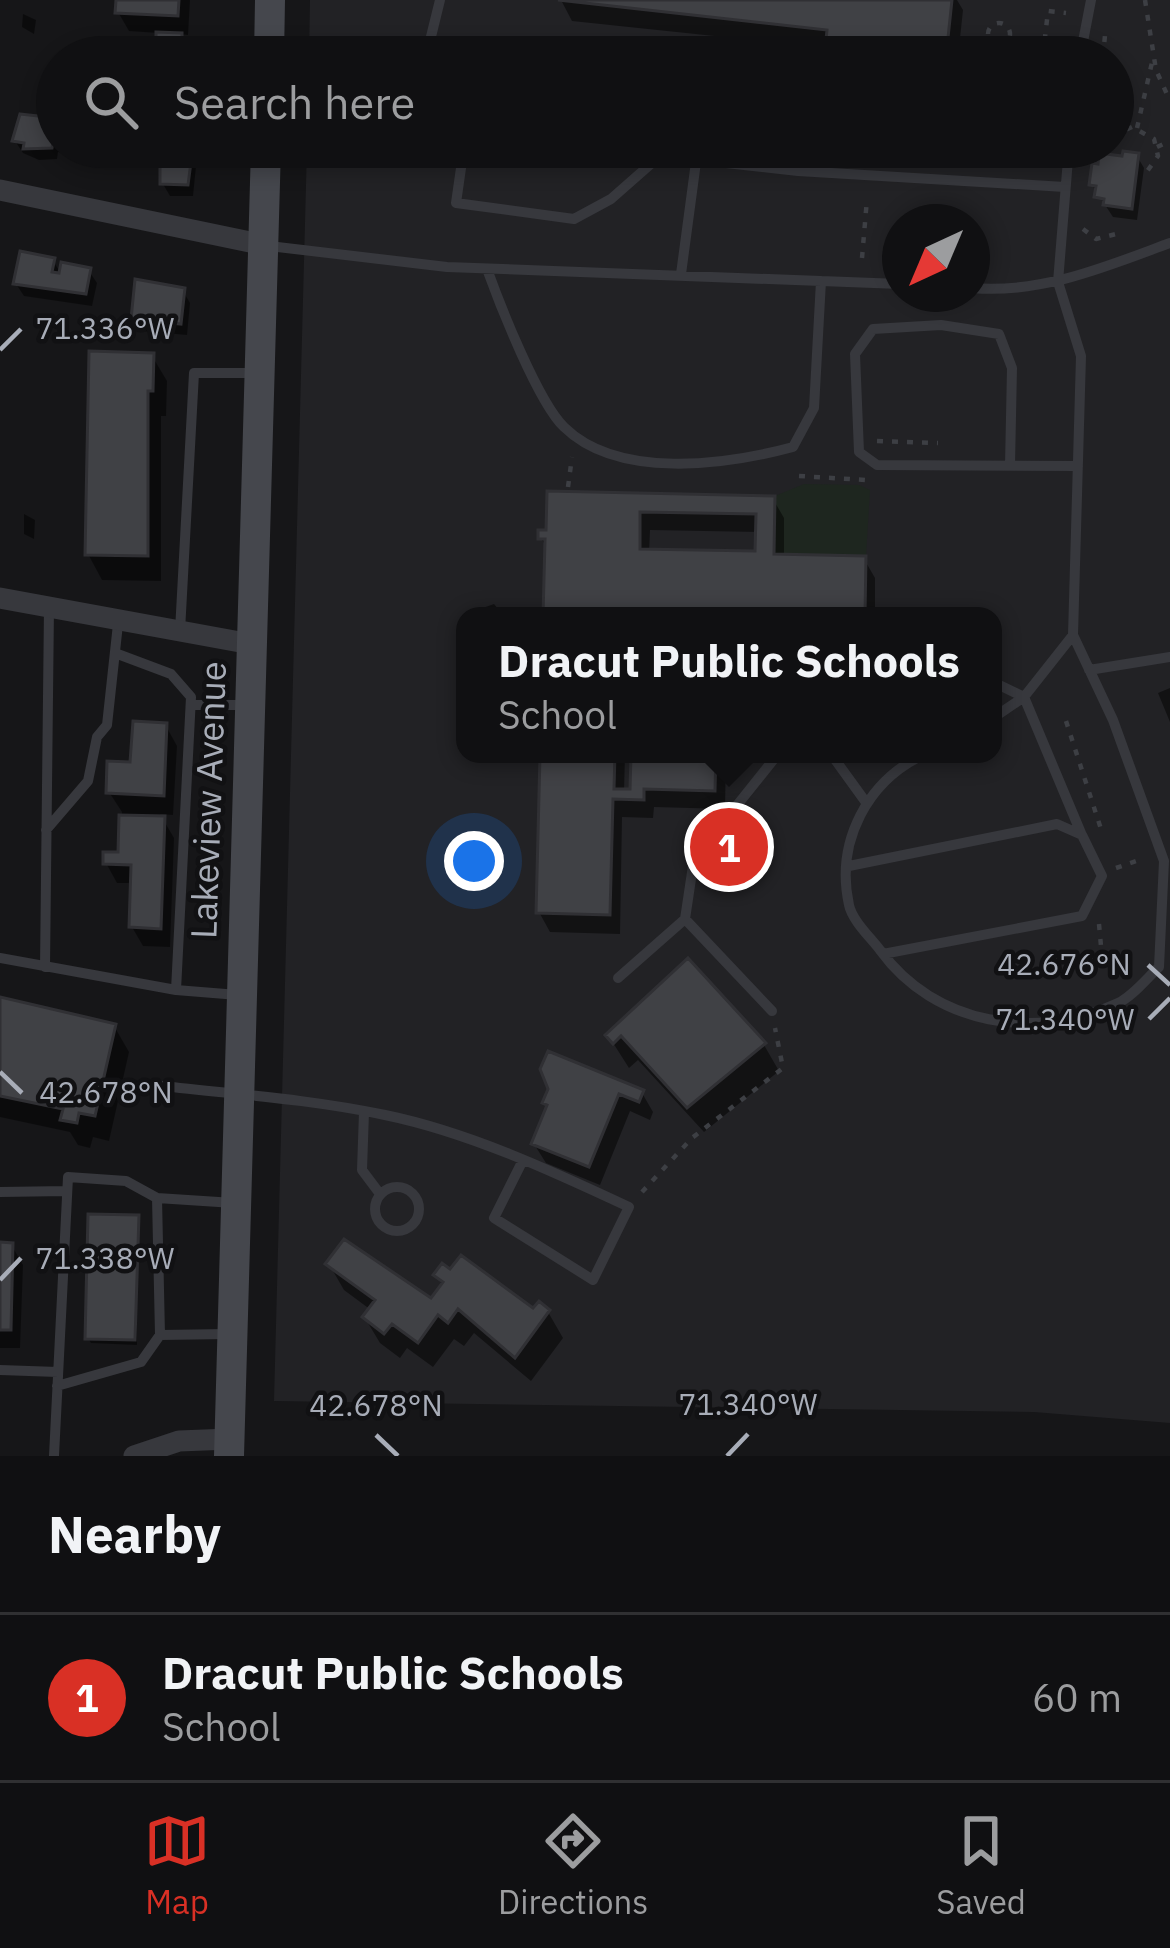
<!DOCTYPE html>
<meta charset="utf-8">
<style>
body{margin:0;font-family:"IBM Plex Sans",sans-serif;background:#19191b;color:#f1f3f6}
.compass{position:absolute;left:882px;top:204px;width:108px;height:108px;border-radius:50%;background:#101012;box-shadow:0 6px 18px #0003;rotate:224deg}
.you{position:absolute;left:474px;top:861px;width:42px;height:42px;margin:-30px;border:9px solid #fff;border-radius:50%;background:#1a73e8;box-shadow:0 0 0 18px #1a73e833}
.badge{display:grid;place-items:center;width:78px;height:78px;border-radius:50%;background:#d93025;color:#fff;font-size:39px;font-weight:700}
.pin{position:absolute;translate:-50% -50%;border:6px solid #fff;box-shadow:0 3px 12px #0006}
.popup{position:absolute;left:456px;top:607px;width:546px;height:156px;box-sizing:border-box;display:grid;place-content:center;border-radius:24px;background:#101012;filter:drop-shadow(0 3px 9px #0005);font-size:39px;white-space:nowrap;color:#9c9d9f}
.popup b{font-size:45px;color:#f1f3f6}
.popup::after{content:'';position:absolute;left:50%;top:100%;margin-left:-24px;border:24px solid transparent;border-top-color:#101012}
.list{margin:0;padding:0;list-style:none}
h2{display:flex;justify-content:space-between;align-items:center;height:156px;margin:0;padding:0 48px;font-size:51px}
h2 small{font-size:39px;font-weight:400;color:#9c9d9f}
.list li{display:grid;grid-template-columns:78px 1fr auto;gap:36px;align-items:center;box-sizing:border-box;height:168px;padding:0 48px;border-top:3px solid #303032}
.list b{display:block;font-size:45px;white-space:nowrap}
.list p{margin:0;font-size:39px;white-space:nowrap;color:#9c9d9f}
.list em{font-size:39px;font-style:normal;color:#9c9d9f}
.icon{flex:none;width:66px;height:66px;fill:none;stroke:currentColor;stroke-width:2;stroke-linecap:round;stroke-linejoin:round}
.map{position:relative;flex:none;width:1170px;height:1456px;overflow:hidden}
.search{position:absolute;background:#101012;box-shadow:0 6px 18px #0003;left:36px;right:36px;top:36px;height:132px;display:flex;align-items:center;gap:30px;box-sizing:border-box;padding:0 42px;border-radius:66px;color:#9c9d9f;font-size:45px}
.sheet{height:324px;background:#101012}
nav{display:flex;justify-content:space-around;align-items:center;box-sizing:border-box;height:168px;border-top:3px solid #303032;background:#101012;font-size:33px;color:#9c9d9f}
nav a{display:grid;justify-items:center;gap:6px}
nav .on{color:#d93025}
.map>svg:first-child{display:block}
</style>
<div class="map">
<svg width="1170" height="1456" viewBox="0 0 1170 1456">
<rect width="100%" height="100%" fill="#161618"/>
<path fill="#222225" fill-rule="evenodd" d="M310,0H1170V1423L1034,1412L274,1401L307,147H1113V57H309ZM900,222H972V294H900ZM465,616H993V754H465Z"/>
<path fill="#1e261f" d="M804,484L859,485L870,490L866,556L774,554L775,496Z"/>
<path fill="#0007" fill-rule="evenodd" d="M119,0H190L188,35L180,34L183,56H162L159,33L129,31L118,12Z
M561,0H957L963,10L958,57H833L828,48L572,21Z
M23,14L36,20L34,34L22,27Z
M22,117L57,121V147H85L84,155L58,152L57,159L39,160L23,153L15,141Z
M163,147H198L193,196H170L163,184Z
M1137,156L1144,168L1137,220L1113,217L1092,185L1101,167Z
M53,261L62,275L89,271L97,283L92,306L24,296L16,284Z
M183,291L190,303L187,335L142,331L134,319Z
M152,356L167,381L166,416H161V581L102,580L88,554Z
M550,494L773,499L784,518V557L864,559L875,578V616H546L548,550L541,538L549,533ZM650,530L759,532L758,554L649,553Z
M24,514L35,520L34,539L24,534Z
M494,604L504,616H479L480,609Z
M1170,688V722L1158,693Z
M166,726L177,746L173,815L160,814L174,838L170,947L143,946L132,927L133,883H117L106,863L120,855L122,812L109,792Z
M543,754H625L624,792H633L634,754H726L725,809L654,807L653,818L622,817L620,934L550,932L539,912Z
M687,962L764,1045L779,1071L704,1132L638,1060L629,1068L608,1035Z
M0,1001L114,1026L129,1052L109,1141L93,1137L90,1148L78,1145L70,1132L0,1117Z
M551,1089L642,1093L653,1112L650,1120L630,1111L600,1185L546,1163L534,1144Z
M137,1218V1345L91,1343L88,1338Z
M0,1245L12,1246L23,1265L20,1348H0Z
M329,1264L432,1302L444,1286L437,1275L534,1312H548L563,1338L531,1381L474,1333L464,1346L454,1339L433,1367L407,1348L400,1358L380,1343L365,1318L371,1310L344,1290Z"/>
<path fill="#404145" stroke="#303034" stroke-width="3" fill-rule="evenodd" d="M116,0H179L178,16L115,13Z
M558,0H952L946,57L825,49L827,30Z
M156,32L182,33V52H156Z
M20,114L57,118L52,148L23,149L24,143L12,141Z
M160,147H193L188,185L160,184Z
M1123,151L1139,153L1132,209L1103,205L1104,199L1094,197L1096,186L1089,185L1092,163L1098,164L1099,153L1122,156Z
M20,251L55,258L52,272L59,273L61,262L91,268L86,294L13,284Z
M135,279L185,288L181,324L131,319Z
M89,351L154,353L153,391H148V556L85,555Z
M547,491L775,496L774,554L866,556L865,616H543L545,539H538V530H546ZM640,512L756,514L755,551L640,549Z
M133,721L167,723L164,796L106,793L107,761L130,762Z
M540,754H615L614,789H630L631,754H716L715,791L644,789V800L613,799L610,915L536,913Z
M119,815L165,816L161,929L129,927L131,865L103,864V852H118Z
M688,958L766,1043L687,1108L621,1036L613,1044L605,1035Z
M0,997L116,1024L95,1116L79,1113L77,1123L60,1120L63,1109L0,1096Z
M548,1051L644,1090L639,1102L619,1094L589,1167L531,1144L547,1105L542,1103L548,1089L540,1069Z
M88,1214L139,1215L135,1340L85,1339Z
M344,1239L431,1298L443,1282L433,1275L442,1263L450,1269L461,1255L533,1308L539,1301L550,1310L515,1358L458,1309L448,1323L438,1315L418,1343L392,1324L384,1334L362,1317L375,1300L325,1264Z
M0,1242L13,1243L11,1330H0Z"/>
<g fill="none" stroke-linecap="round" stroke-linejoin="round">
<path stroke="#3d3f44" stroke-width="4.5" stroke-dasharray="6 9" stroke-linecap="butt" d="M1145,0L1156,70L1170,101
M988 34a11 11 0 1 1 22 0a11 11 0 1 1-22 0Z
M1043,55L1048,11L1066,13
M722,57L724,42L837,57
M995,57L996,45
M1103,57L1105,35
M1137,128L1153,58
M1113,136L1132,127L1154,139L1158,156L1143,177
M1157,147L1170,141
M872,153V147
M1083,229L1096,239L1116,234
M862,258L867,199
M877,441L938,443
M799,476L866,480
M568,487L572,457
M1066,721L1101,829
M1116,868L1139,860
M1099,924L1101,946
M642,1192L692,1138L783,1068L775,1028"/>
<path stroke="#37383d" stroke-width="10" d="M431,53L461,57
M426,57L440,0
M1080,57L1091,0
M464,147L456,203L574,219L611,199L661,155
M580,147L798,171L1065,187
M269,246L447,267L900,284
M487,269C500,305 538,402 564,427C618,480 726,465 793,447L814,408L821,281
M681,274L698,147
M972,288C1042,294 1105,267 1170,243
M1010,465L1012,368L999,334L941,325L873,329L855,354L859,452L877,465L1078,466
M180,631L194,373H258
M115,653L171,674L191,697L176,990
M1089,670L1170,657
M993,682L1024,697L1081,833
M191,705H247
M993,718L1024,697L1073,635
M831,754L865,801
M925,754C868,780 835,841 849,905C852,920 870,937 880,950C935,1026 1036,1041 1118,1003C1133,996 1147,978 1159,967L1164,861L1113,720L1073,635L1081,356L1058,282L1069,147
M46,830L88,781L97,737L107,725L118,624
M849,866L1057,824L1082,835L1102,876L1082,916L883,954
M685,919L772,1011
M0,958L176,990L238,995
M45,967L49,607
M618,978L685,919L694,859L778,754
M154,1085C231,1094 310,1099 385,1115C468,1132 552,1171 629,1207L593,1280L494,1218L522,1162
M364,1112L362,1170L380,1194
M375 1209a22 22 0 1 1 44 0a22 22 0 1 1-44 0Z
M0,1192L67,1191
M160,1335L228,1334
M0,1370L58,1372
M57,1386L141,1362L160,1335L157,1198
M54,1456L68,1177L126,1181L157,1198L234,1203"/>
<path stroke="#37383d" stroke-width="21" d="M0,190L264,245
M0,598L251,644
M134,1456L179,1441L230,1439"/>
<path stroke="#45474d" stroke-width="30" d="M269,57L270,0
M229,1456L266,147"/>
</g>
<path fill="none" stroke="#a8adb8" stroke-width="4.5" d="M0,350L21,329M1148,965L1170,985M1149,1019L1170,998M0,1072L22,1093M0,1280L21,1258M376,1435L398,1456M727,1456L748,1434"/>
<g text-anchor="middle" stroke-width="9" stroke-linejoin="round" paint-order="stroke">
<g font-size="36" fill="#a8adb8" stroke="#111113">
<text transform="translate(208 800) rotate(-88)" y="13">Lakeview Avenue</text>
</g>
</g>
<g font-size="30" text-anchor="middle" fill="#a8adb8" stroke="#111113" stroke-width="9" stroke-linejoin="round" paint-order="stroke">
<text x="105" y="339">71.336°W</text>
<text x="1064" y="975">42.676°N</text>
<text x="1065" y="1030">71.340°W</text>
<text x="106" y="1103">42.678°N</text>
<text x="105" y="1269">71.338°W</text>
<text x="748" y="1415">71.340°W</text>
<text x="376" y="1416">42.678°N</text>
</g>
</svg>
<svg class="compass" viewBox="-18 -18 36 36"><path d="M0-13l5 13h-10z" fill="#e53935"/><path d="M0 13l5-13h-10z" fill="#9c9d9f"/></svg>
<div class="you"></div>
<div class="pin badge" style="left:729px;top:847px">1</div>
<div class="popup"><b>Dracut Public Schools</b>School</div>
<div class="search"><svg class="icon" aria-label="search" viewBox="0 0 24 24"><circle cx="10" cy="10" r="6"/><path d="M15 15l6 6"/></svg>Search here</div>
</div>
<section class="sheet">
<h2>Nearby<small></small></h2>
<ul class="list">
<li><span class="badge">1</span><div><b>Dracut Public Schools</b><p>School</p></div><em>60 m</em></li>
</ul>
</section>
<nav>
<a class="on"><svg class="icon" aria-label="map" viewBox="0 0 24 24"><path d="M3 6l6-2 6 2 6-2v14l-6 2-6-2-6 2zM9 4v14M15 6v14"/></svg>Map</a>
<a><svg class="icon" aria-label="directions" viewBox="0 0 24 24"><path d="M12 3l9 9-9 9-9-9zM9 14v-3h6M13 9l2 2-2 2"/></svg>Directions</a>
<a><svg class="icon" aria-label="saved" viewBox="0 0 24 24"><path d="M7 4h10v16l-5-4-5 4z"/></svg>Saved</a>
</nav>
